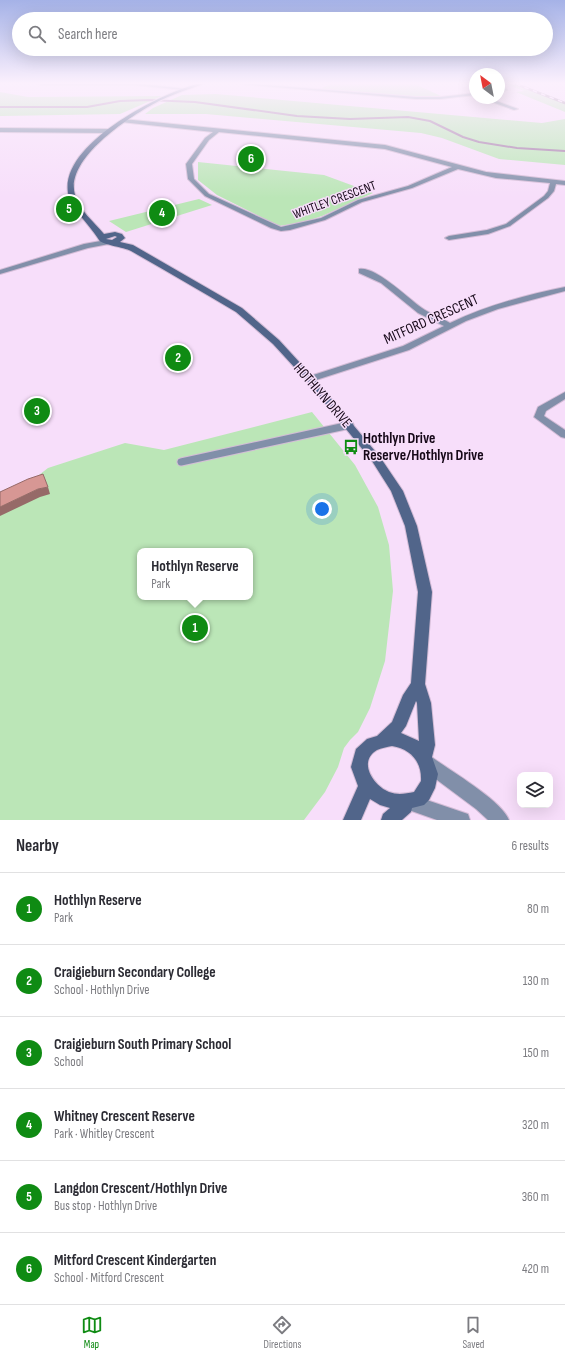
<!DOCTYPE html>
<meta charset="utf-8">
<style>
body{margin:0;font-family:"Sofia Sans Condensed",sans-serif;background:#f2f2f3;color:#2b2b33}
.controls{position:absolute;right:12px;bottom:12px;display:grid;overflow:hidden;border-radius:8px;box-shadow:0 4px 16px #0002}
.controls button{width:36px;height:36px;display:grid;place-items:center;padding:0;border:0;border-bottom:1px solid #e1e1e2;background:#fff;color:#2b2b33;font:20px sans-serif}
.compass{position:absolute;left:469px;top:68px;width:36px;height:36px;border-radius:50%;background:#fff;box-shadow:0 4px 16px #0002;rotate:328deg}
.you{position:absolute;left:322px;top:509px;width:14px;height:14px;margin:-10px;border:3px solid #fff;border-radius:50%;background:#1a73e8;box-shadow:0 0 0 6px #1a73e833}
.badge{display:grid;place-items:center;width:26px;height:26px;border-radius:50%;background:#0f8b13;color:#fff;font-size:13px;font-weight:700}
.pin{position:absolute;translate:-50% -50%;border:2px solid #fff;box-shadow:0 1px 4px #0006}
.popup{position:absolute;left:137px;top:548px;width:116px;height:52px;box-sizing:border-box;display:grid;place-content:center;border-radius:8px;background:#fff;filter:drop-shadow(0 1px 3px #0005);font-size:13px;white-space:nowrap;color:#7c7c81}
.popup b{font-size:15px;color:#2b2b33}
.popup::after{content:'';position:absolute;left:50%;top:100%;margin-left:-8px;border:8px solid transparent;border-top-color:#fff}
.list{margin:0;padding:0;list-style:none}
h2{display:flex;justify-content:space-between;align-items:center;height:52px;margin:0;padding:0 16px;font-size:17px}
h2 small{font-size:13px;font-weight:400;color:#7c7c81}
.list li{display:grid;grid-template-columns:26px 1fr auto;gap:12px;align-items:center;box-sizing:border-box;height:72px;padding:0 16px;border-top:1px solid #e1e1e2}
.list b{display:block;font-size:15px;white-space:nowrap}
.list p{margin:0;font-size:13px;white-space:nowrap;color:#7c7c81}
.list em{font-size:13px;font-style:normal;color:#7c7c81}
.icon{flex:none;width:22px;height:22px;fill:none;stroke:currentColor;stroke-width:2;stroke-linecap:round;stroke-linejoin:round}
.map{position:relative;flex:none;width:565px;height:820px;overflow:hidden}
.search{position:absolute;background:#fff;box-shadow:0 4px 16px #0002;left:12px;right:12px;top:12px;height:44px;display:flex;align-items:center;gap:10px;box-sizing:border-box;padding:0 14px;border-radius:22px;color:#7c7c81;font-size:15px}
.sheet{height:484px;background:#fff}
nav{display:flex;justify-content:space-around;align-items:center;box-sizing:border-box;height:56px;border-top:1px solid #e1e1e2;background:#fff;font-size:11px;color:#7c7c81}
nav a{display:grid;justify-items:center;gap:2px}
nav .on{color:#0f8b13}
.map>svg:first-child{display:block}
</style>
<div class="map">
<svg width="565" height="820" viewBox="0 0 565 820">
<rect width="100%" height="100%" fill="#f7defa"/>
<path fill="#bbe6b7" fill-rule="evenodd" d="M330,84H415L441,96L419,97L323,89L322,88Z
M506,84H513L565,104V112L516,92L524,91Z
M0,92L28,97L162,96L120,114L2,116H0Z
M216,94L542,123L565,119V165L499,159L442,138L421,133L206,114H145L153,108L182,95Z
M198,162L324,175L373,193L322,216L304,222L279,226L217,195L198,180Z
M199,199L212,205L126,232L109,221Z
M312,412L355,465L378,507L389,545L393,591L385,661L370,708L358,732L350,740L344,748L338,767L325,792L304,820H0V492L26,485L48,468L125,443L164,450ZM140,551H250V597H140Z"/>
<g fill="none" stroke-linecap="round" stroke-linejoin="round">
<path stroke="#a37ca8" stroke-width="2" d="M0,107H87L120,101L149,100L195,102L297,116L350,119L408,117L430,121L463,137L479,142L517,148L565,151"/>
<defs>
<path id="lane" d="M181,462L350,425"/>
<path id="street" d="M39,84H144L186,89L184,90L134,85H41Z
M240,84H254L416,97H440L475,93V95L440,99H416Z
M505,88L507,90L499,92V89Z
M481,98H488L518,109L514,110Z
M123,119L385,145L486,172L565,181V185L556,184L554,191L548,198L510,226L488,234L449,240L445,238L449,236L487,230L506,224L544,196L548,191L550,183L496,178L458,169L412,188L362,202L325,220L290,230L281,231L271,228L205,196L188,179L186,164L205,138L213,132L121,122L120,121ZM219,132L385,149L452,167L408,186L358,200L321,218L281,227L209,194L194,179L192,164L209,140Z
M0,128L109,129L112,131L109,133L0,132Z
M106,240H109V244L88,248L0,274V270L84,244Z
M359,269C377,266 410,301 425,310C433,315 442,318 450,323C487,305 526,295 565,287V291L498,309L466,321L409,350L313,381H307L305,379L307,377L403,346L444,326L418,313L381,283L359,273Z
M565,392V399L546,411L544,416L565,430V438L561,437L534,417L538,407Z
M427,755L433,758C451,771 502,801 509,820H488L476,809L421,768L419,763L421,758Z
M412,795L468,814L470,820H437L406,809L404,803L406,797Z"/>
<path id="secondary" d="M197,84H203C199,86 194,87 189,89C179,92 170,96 161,100C133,114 64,158 75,195C79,210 94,222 104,234L115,232L122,234L125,238L120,242L133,245L242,308L279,340L313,377L380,457L403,491L417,526L432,592L425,684L431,703L435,745L432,757L438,774L435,788L429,800L424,805L412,808L411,812L402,820H381L383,814L390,808L380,805L370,799L361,820H343L358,786L351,767L356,749L367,739L377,736L392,722L403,695L411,683L418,592L405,526L391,491L372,461L307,381L273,344L236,312C201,291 166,271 131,251C124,247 102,245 99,240C92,228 71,208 68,193C60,144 159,94 197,84ZM115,236L117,237L112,240L106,239ZM416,701L417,703L419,741L401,733L406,726ZM392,746C411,749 422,762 421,781L414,792C405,794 397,795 389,792C374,786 357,762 377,750C381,748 387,747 392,746Z"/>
</defs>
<use href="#lane" stroke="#d3bcd6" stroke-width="9"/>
<use href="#street" stroke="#d3bcd6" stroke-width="2"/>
<use href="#secondary" stroke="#d3bcd6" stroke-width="2"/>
<use href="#lane" stroke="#818fa9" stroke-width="7"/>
<use href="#street" fill="#818fa9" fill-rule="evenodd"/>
<use href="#secondary" fill="#51658a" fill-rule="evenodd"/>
<defs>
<path id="rail" d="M516,84L565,103"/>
</defs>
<use href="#rail" stroke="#8d7990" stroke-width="2.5"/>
<use href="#rail" stroke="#f7defa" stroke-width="1.5" stroke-dasharray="4.5" stroke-linecap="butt"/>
</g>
<path fill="#966a68" d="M48,487L50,494L40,497L0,516V507L38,489Z"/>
<path fill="#d79794" stroke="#966a68" d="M43,474L48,487L38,489L0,507V492L28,479Z"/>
<linearGradient id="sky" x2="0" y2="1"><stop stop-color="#a5b2e7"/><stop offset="0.42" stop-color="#fbf0fd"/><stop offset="1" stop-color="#fbf0fd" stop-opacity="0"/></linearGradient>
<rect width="565" height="198" fill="url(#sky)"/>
<defs>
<symbol id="bus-bare" viewBox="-9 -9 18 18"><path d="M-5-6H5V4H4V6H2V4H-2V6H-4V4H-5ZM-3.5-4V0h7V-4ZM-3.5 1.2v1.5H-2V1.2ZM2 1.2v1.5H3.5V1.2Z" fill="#0f8b13" stroke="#f7defa" stroke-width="2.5" paint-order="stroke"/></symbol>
</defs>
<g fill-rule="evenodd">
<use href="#bus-bare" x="340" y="436" width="22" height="22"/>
</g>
<g text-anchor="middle" stroke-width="3" stroke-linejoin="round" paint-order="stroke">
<g font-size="13" fill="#160818" stroke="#f7defa">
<text transform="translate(334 199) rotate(-20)" y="5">WHITLEY CRESCENT</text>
</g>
<g font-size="15" fill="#160818" stroke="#f7defa">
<text transform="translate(431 319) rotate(-24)" y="5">MITFORD CRESCENT</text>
<text transform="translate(323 395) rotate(49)" y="5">HOTHLYN DRIVE</text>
</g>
<g font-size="15" font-weight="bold" fill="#160818" stroke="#f7defa" text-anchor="start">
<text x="363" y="443">Hothlyn Drive<tspan x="363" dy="17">Reserve/Hothlyn Drive</tspan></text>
</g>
</g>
</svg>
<div class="controls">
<button><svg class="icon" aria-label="layers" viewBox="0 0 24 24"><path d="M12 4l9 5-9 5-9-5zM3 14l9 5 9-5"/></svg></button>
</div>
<svg class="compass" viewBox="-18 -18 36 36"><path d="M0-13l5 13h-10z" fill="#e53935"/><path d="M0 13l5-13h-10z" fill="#7c7c81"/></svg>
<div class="you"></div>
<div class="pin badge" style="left:195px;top:628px">1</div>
<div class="popup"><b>Hothlyn Reserve</b>Park</div>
<div class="pin badge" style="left:178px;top:358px">2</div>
<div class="pin badge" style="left:37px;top:411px">3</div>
<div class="pin badge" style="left:162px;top:213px">4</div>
<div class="pin badge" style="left:69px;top:209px">5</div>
<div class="pin badge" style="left:251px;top:159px">6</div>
<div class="search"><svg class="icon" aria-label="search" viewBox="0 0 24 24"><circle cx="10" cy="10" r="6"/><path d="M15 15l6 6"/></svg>Search here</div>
</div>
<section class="sheet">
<h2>Nearby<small>6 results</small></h2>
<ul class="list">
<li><span class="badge">1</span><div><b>Hothlyn Reserve</b><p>Park</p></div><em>80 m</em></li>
<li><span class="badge">2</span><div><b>Craigieburn Secondary College</b><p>School · Hothlyn Drive</p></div><em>130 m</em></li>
<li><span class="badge">3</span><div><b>Craigieburn South Primary School</b><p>School</p></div><em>150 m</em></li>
<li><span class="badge">4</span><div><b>Whitney Crescent Reserve</b><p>Park · Whitley Crescent</p></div><em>320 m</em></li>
<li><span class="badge">5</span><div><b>Langdon Crescent/Hothlyn Drive</b><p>Bus stop · Hothlyn Drive</p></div><em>360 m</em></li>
<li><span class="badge">6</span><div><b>Mitford Crescent Kindergarten</b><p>School · Mitford Crescent</p></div><em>420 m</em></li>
</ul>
</section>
<nav>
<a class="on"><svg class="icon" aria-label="map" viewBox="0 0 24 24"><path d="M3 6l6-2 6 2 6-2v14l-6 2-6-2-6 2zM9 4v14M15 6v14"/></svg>Map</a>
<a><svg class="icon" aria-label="directions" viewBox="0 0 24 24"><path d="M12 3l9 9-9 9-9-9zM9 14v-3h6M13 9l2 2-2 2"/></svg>Directions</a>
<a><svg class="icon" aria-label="saved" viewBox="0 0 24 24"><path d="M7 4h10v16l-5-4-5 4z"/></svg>Saved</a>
</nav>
